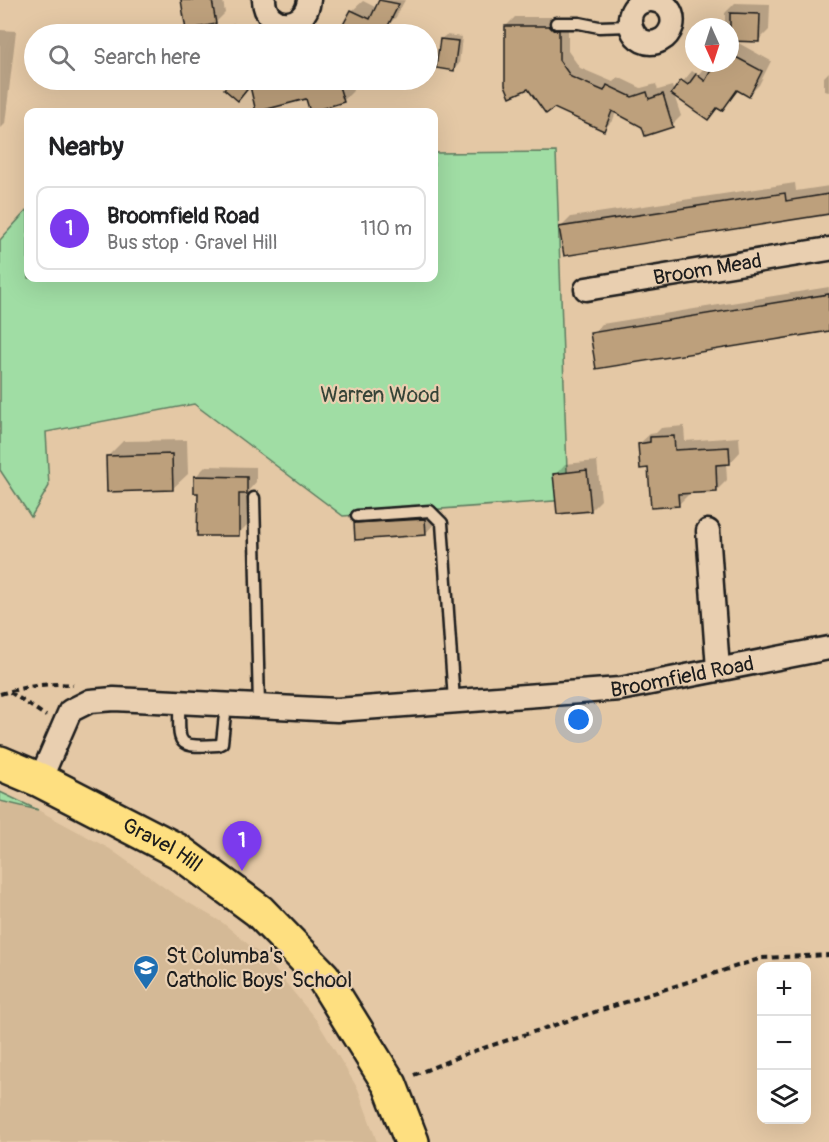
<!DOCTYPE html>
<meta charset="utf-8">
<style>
body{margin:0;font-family:Pangolin,sans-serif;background:#f6f6f6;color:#202124}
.controls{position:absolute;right:18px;bottom:18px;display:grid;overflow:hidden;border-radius:12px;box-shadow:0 6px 24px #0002}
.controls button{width:54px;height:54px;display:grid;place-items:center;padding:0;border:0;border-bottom:2px solid #e0e0e0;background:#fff;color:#202124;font:30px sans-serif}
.compass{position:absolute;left:685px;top:18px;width:54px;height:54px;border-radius:50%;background:#fff;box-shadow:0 6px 24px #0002;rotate:177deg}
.you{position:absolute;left:579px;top:720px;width:21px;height:21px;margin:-15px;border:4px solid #fff;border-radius:50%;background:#1a73e8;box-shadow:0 0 0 9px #1a73e833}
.badge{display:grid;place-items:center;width:39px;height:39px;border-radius:50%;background:#7c3aed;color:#fff;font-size:20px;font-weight:700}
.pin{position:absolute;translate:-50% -50px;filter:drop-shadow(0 2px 3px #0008)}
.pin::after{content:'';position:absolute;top:32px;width:21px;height:18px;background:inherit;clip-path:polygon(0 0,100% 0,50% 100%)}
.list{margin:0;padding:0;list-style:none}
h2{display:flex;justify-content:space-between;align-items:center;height:78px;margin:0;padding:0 24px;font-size:26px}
h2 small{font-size:20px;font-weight:400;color:#757577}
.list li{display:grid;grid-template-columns:39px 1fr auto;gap:18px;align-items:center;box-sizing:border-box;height:84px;margin:0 12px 12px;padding:0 12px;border:2px solid #e0e0e0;border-radius:12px}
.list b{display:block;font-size:22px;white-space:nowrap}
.list p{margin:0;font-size:20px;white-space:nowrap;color:#757577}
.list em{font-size:20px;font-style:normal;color:#757577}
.icon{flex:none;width:33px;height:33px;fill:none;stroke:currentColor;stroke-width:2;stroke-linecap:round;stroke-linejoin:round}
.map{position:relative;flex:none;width:829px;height:1142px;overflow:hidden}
.search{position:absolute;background:#fff;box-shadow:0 6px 24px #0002;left:24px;top:24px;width:414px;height:66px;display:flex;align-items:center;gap:15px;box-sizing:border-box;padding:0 21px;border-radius:33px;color:#757577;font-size:22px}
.panel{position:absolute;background:#fff;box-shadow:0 6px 24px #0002;left:24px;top:108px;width:414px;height:174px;border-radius:12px}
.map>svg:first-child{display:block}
</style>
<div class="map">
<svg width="829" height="1142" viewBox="0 0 829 1142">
<rect width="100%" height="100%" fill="#e4c8a5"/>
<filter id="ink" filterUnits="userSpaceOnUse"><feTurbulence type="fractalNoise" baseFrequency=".0167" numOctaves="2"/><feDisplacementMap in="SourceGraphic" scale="12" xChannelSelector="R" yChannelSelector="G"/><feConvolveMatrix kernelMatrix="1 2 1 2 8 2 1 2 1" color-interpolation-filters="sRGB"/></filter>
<g filter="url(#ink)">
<path fill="#d4b996" d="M0,801L38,810L110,849L172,893L223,923L268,961L317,1021L358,1089L377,1142H0Z"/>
<path fill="#a0dda4" stroke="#5e7c60" stroke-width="1.5" d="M556,152L568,500L343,516L194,404L46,432L49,486L31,517L0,470V240L28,209V278H434V153Z
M0,792L38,810L0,801Z"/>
<path fill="#0003" d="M182,0H223L225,13L215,23Z
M381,0H405L396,17L386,27L383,26L379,34H340L353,10L363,1L377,8Z
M735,3L770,4L769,30L759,40L731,39L771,61L759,85L749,95L739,90L722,109L719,107L708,118L674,95L681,116L672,125H643L616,112L613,120L604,129L506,26L515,17H559L562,21L568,22V51L580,68L613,82L618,77L641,88L656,84L658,90L672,86L674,92L692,71L698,75L708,63H730V27H725V13Z
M233,23L246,34H222Z
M0,30L16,31L5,124L0,129Z
M446,35L462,37L459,64L454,69L441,39Z
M829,72V92L824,91V77Z
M233,80H350L353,91L343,101L307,97L251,85L226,89Z
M795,183L796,191L829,186V213L561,227L571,217Z
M829,287V313L592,334L602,324Z
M684,426L685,441L739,437L740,452L730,463H726L727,480L717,490L689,492V494L679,504L649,467L639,444L650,434L656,433L661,428Z
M187,440L188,474L172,489L108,456L123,441Z
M597,461L601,500L591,510L555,475L565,464Z
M206,466L256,467V482L249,490L248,524L238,534L199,492L196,476Z
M435,509V523L425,534L356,524L366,513Z"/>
<path fill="#bda07b" stroke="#1c1c1c" stroke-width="1.5" d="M181,0H212L216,24L186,30Z
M379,0L399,4L387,28L399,34H338L351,10L370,19Z
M730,13L760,14L759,42L730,41Z
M505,26H549L553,30H559V60L571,77L604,91L607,85L632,97L647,92L649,99L663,94L673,127L645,136L642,127L612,111L604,131L554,108L546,114L528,89L510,97L505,85Z
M440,39L458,41L454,71L436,68Z
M730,54L762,71L749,97L737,90L722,111L717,108L708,120L671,94L681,80L688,85L696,74L705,81L715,63H730Z
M232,80H337L344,102L310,112L306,99L256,112L250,86L238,101L224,89Z
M785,193L786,201L829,194V214L564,256L559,227Z
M829,294V331L596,369L590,333Z
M674,436L675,450L729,447L730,464L716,465L717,492L678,494L679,506L651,508L648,468L640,469L638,444L650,442V437Z
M172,454L173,490L107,492L106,456Z
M587,470L591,511L557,514L553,474Z
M194,476L247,477V494H239V536H197L198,493H194Z
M425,519L426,535L355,540L354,523Z"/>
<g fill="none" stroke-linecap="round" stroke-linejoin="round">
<defs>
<path id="lane" d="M556,23H579L599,27L630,26
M254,498L259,706
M357,516L430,511L442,523L454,701
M179,703C180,744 173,748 218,745L222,743L226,705"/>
<g id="street">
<path d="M264,0C265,31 306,31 309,0"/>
<path d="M649,0C614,6 633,55 661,40C667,37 670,32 672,26C675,12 665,1 652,0"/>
<path id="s1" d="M586,289L829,249"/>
<path d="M708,531L718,669"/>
<path id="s2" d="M40,780L70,711L90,701L114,699L337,710L620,689L829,648"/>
</g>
<g id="primary">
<path id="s3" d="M0,763L40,780L178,851L259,911L323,977L390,1085L412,1142"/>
</g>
</defs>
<use href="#lane" stroke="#1c1c1c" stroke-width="15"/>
<use href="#street" stroke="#1c1c1c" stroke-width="27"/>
<use href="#primary" stroke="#1c1c1c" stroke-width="38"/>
<path stroke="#1c1c1c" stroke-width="4" stroke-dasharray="6 4.5" stroke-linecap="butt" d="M10,692L46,716
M0,694C25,687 47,682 73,685
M414,1075L468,1053L762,958L829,955"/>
<use href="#lane" stroke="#e9cfb0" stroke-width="10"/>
<use href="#street" stroke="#e9cfb0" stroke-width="22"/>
<use href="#primary" stroke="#fedf80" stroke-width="33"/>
</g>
</g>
<defs>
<symbol id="school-pin" viewBox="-11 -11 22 30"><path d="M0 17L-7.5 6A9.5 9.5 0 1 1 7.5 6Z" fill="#1f6fb2" stroke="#e9cfb0"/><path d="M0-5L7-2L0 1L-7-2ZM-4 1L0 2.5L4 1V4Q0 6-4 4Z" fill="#fff"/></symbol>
</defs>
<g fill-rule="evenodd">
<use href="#school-pin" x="131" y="953" width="30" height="40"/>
</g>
<g text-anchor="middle" stroke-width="4.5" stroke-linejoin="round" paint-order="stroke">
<g font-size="21" fill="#1c1c1c" stroke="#e9cfb0">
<text dy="7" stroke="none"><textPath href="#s1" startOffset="123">Broom Mead</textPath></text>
<text dy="7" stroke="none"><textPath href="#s2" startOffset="692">Broomfield Road</textPath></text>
<text dy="7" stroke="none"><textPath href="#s3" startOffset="182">Gravel Hill</textPath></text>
</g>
<g font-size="21" fill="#364337" stroke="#e9cfb0">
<text x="380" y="402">Warren Wood</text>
</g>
<g font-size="21" fill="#1c1c1c" stroke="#e9cfb0" text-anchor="start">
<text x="166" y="963">St Columba's<tspan x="166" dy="24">Catholic Boys' School</tspan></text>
</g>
</g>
</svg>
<div class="controls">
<button>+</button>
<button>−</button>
<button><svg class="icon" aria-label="layers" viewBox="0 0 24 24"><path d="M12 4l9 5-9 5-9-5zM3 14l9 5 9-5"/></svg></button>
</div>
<svg class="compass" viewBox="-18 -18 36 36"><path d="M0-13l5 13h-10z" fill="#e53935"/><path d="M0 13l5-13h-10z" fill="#757577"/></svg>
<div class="you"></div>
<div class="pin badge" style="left:242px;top:871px">1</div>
<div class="search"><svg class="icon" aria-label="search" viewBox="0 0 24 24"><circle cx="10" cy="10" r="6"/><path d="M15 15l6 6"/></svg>Search here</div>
<section class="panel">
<h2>Nearby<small></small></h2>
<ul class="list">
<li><span class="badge">1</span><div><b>Broomfield Road</b><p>Bus stop · Gravel Hill</p></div><em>110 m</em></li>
</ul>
</section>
</div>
